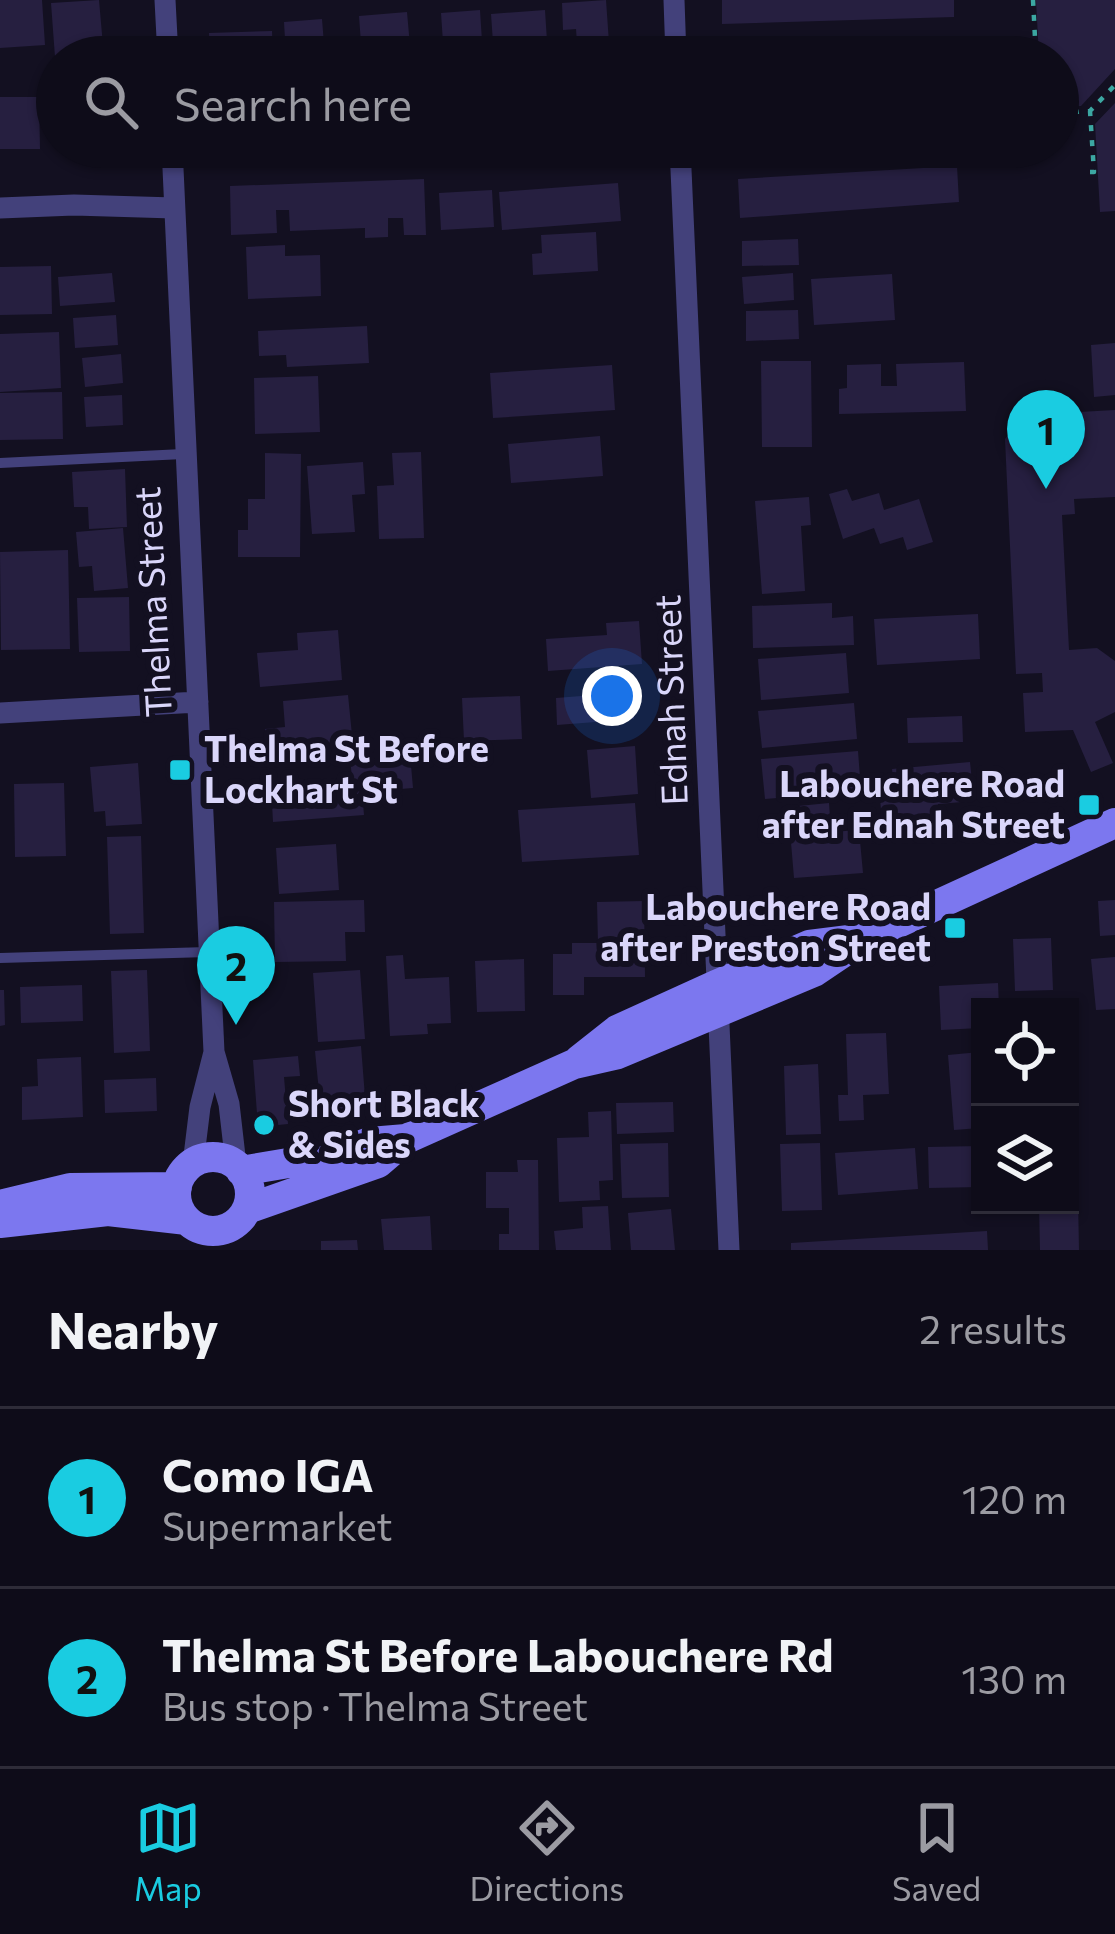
<!DOCTYPE html>
<meta charset="utf-8">
<style>
body{margin:0;font-family:Commissioner,sans-serif;background:#171522;color:#f1f3f6}
.controls{position:absolute;right:36px;bottom:36px;display:grid;overflow:hidden;border-radius:0px;box-shadow:0 3px 9px #0004}
.controls button{width:108px;height:108px;display:grid;place-items:center;padding:0;border:0;border-bottom:3px solid #2e2c38;background:#0e0c19;color:#f1f3f6;font:60px sans-serif}
.you{position:absolute;left:612px;top:696px;width:42px;height:42px;margin:-30px;border:9px solid #fff;border-radius:50%;background:#1a73e8;box-shadow:0 0 0 18px #1a73e833}
.badge{display:grid;place-items:center;width:78px;height:78px;border-radius:50%;background:#1acce1;color:#111;font-size:39px;font-weight:700}
.pin{position:absolute;translate:-50% -99px;filter:drop-shadow(0 3px 6px #0008)}
.pin::after{content:'';position:absolute;top:63px;width:42px;height:36px;background:inherit;clip-path:polygon(0 0,100% 0,50% 100%)}
.list{margin:0;padding:0;list-style:none}
h2{display:flex;justify-content:space-between;align-items:center;height:156px;margin:0;padding:0 48px;font-size:51px}
h2 small{font-size:39px;font-weight:400;color:#9b9ba2}
.list li{display:grid;grid-template-columns:78px 1fr auto;gap:36px;align-items:center;box-sizing:border-box;height:180px;padding:0 48px;border-top:3px solid #2e2c38}
.list b{display:block;font-size:45px;white-space:nowrap}
.list p{margin:0;font-size:39px;white-space:nowrap;color:#9b9ba2}
.list em{font-size:39px;font-style:normal;color:#9b9ba2}
.icon{flex:none;width:66px;height:66px;fill:none;stroke:currentColor;stroke-width:2;stroke-linecap:round;stroke-linejoin:round}
.map{position:relative;flex:none;width:1115px;height:1250px;overflow:hidden}
.search{position:absolute;background:#0e0c19;box-shadow:0 3px 9px #0004;left:36px;right:36px;top:36px;height:132px;display:flex;align-items:center;gap:30px;box-sizing:border-box;padding:0 42px;border-radius:66px;color:#9b9ba2;font-size:45px}
.sheet{height:516px;background:#0e0c19}
nav{display:flex;justify-content:space-around;align-items:center;box-sizing:border-box;height:168px;border-top:3px solid #2e2c38;background:#0e0c19;font-size:33px;color:#9b9ba2}
nav a{display:grid;justify-items:center;gap:6px}
nav .on{color:#1acce1}
.map>svg:first-child{display:block}
</style>
<div class="map">
<svg width="1115" height="1250" viewBox="0 0 1115 1250">
<rect width="100%" height="100%" fill="#131021"/>
<path fill="#261f40" d="M0,0H42L45,45L0,48Z
M99,0L104,57H55L51,3Z
M606,0L610,57H578L576,29L563,30L562,3Z
M722,0H954V17L722,24Z
M1036,0H1115V69L1081,106L1058,107V57H1039Z
M480,10L483,57H444L441,13Z
M545,10L548,57H494L491,14Z
M407,12L411,57H362L359,16Z
M322,19L325,57H286L284,22Z
M272,31L273,57H210L209,33Z
M951,44V57H737V50Z
M0,97H39L40,149H0Z
M1115,103V211L1100,212L1095,124Z
M281,147H346V159L282,161Z
M355,147H413V157L355,158Z
M590,147H621L622,163L591,165Z
M732,147H843V151L732,156Z
M957,166L959,202L740,218L738,179Z
M424,179L426,235H404L403,218H388V237L365,238V228L290,231L289,210H276L277,233L231,235L230,186Z
M618,183L621,221L502,230L499,192Z
M492,190L494,227L441,230L439,193Z
M596,232L598,271L533,275L532,254L542,253L541,235Z
M798,239L799,265L742,266V241Z
M285,245V256L320,255L321,296L248,299L246,247Z
M51,266L52,314L0,315V267Z
M112,273L115,302L60,306L58,277Z
M793,273L794,300L744,304L742,277Z
M892,274L895,320L814,325L811,279Z
M798,310L799,339L746,341V311Z
M116,315L118,345L75,348L73,318Z
M367,326L369,363L287,367L286,355L259,356L258,331Z
M59,332L61,388L0,392V334Z
M1115,343V395L1094,397L1091,345Z
M121,354L123,383L85,387L82,358Z
M761,361H811L812,447H762Z
M964,362L966,411L839,414V389L847,388V365L881,364V386H897L896,364Z
M612,365L615,410L493,418L490,373Z
M318,376L320,432L255,434L254,378Z
M62,392L63,439L0,440V393Z
M122,395L123,425L86,427L84,397Z
M1115,410V497L1074,499L1075,514L1062,515L1069,650L1097,648L1115,661V712L1095,722L1113,763L1091,772L1073,730L1025,732L1023,693L1043,692L1042,673L1016,674L1005,439L1025,415Z
M600,436L603,476L511,483L508,444Z
M421,452L424,538L379,539L377,486L394,485L392,453Z
M265,453L301,454L300,557H238V530H248V499H265Z
M363,462L365,494L352,495L355,532L312,534L307,466Z
M125,469L127,527L89,529L88,507H74L72,472Z
M847,489L852,501L879,493L884,510L919,499L933,542L907,550L903,537L880,544L874,528L843,539L829,494Z
M809,497L811,525L801,526L805,591L762,594L755,501Z
M123,528L128,588L94,591L92,566L79,567L76,532Z
M68,550L70,649L1,650L0,552Z
M129,597L130,651L79,652L77,598Z
M832,603V618L853,616L854,645L753,648L752,606Z
M978,614L980,659L877,665L874,619Z
M639,621L642,664L548,671L546,639L607,635L606,623Z
M338,630L342,680L260,687L257,653L298,650L297,633Z
M846,653L849,693L761,700L758,659Z
M632,692L634,719L557,725L556,698Z
M348,695L353,745L267,752L265,729L285,727L283,701Z
M520,696L522,739L464,741L462,698Z
M854,703L857,739L762,748L758,711Z
M962,716L963,742L908,743L907,718Z
M635,746L638,794L591,798L587,750Z
M858,751L861,791L765,799L761,759Z
M410,754L413,788L362,792L364,815L273,822L271,785L352,778L350,758Z
M970,762L974,801L938,804L939,817L882,822L880,798L895,797L892,769Z
M138,763L142,824L106,826L105,811L94,812L90,767Z
M64,783L66,856L15,857L14,784Z
M635,803L639,855L522,862L518,810Z
M829,803L831,832L859,830L863,873L794,878L788,807Z
M141,836L144,933L110,934L107,837Z
M336,844L339,890L279,894L276,848Z
M364,900L365,932H345L346,961L275,962L274,902Z
M1115,900V935L1100,936L1098,901Z
M644,901L645,977H584V995H553V954H572V943H598L597,902Z
M1051,938L1053,990L1015,991L1013,939Z
M403,955L405,979L449,977L451,1023L427,1024L428,1034L390,1036L386,956Z
M1115,957V1009L1096,1010L1091,959Z
M524,959L525,1011L477,1012L475,961Z
M147,970L150,1051L114,1053L111,971Z
M360,970L365,1039L318,1042L313,973Z
M998,983L999,1007H980V1028L941,1030L939,986Z
M82,985L83,1021L21,1023L20,987Z
M0,990H4L5,1025L0,1026Z
M886,1033L889,1094L863,1095L864,1120L839,1121L838,1095H848L846,1034Z
M361,1046L365,1097L343,1099L344,1110L321,1112L315,1051Z
M980,1052V1128L954,1130L948,1055Z
M298,1056L300,1076L284,1077L288,1124L258,1127L253,1060Z
M81,1057L83,1117L22,1120V1087L38,1086L37,1059Z
M818,1064L821,1134L786,1135L784,1066Z
M156,1078L157,1111L105,1113L104,1080Z
M673,1102L674,1132L617,1134L616,1103Z
M611,1111L613,1180L599,1181L600,1200L559,1202L557,1138L589,1137L588,1112Z
M668,1143L669,1197L622,1198L620,1144Z
M820,1143L822,1210L782,1211L780,1144Z
M980,1146V1187L929,1188L928,1147Z
M915,1148L918,1189L838,1195L835,1153Z
M517,1160H538L539,1250H499V1234H509V1208H486V1172H518Z
M1070,1199H1078L1079,1250H1040L1039,1205H1070Z
M608,1206L611,1250H556L554,1231L583,1228L582,1207Z
M671,1209L675,1250H631L628,1213Z
M430,1216L432,1250H384L381,1219Z
M987,1231L988,1250H791V1243Z
M357,1240L358,1250H321V1241Z"/>
<g fill="none" stroke-linecap="round" stroke-linejoin="round">
<path stroke="#3ca7a2" stroke-width="4.5" stroke-dasharray="6 9" stroke-linecap="butt" d="M1033,0L1036,57
M1058,113L1090,111L1115,85
M1090,172H1094L1090,111"/>
<path stroke="#43417b" stroke-width="10" d="M0,463L183,454
M0,958L208,952"/>
<path stroke="#43417b" stroke-width="21" d="M165,0L168,57
M674,0L676,57
M172,147L214,1052L229,1104L236,1165
M680,147L729,1250
M0,208L74,205L174,208
M0,713L198,702
M193,1164L200,1107L214,1052"/>
<path stroke="#7c77ef" stroke-width="30" d="M579,1060L617,1030L716,985L809,945L857,939
M176 1194a37 37 0 1 1 74 0a37 37 0 1 1-74 0Z
M241,1171L330,1156L370,1142L406,1139L574,1064L618,1054L814,972L863,939L1115,823
M0,1205L70,1188L177,1187
M247,1209L378,1163L406,1139
M0,1223L108,1211L187,1220"/>
</g>
<g fill="#1acce1" stroke="#131021" stroke-width="4.5">
<rect x="168" y="758" width="24" height="24" rx="6"/>
<rect x="1077" y="793" width="24" height="24" rx="6"/>
<rect x="943" y="916" width="24" height="24" rx="6"/>
<circle cx="264" cy="1125" r="12"/>
</g>
<g text-anchor="middle" stroke-width="12" stroke-linejoin="round" paint-order="stroke">
<g font-size="36" fill="#dad6fa" stroke="#131021">
<text transform="translate(153 602) rotate(-93)" y="13">Thelma Street</text>
<text transform="translate(671 700) rotate(-92)" y="13">Ednah Street</text>
</g>
<g font-size="36" font-weight="bold" fill="#dad6fa" stroke="#131021" text-anchor="start">
<text x="204" y="762">Thelma St Before<tspan x="204" dy="41">Lockhart St</tspan></text>
<text x="1065" y="797" text-anchor="end">Labouchere Road<tspan x="1065" dy="41">after Ednah Street</tspan></text>
<text x="931" y="920" text-anchor="end">Labouchere Road<tspan x="931" dy="41">after Preston Street</tspan></text>
<text x="288" y="1117">Short Black<tspan x="288" dy="41">&amp; Sides</tspan></text>
</g>
</g>
</svg>
<div class="controls">
<button><svg class="icon" aria-label="locate" viewBox="0 0 24 24"><circle cx="12" cy="12" r="6"/><path d="M12 2v4M12 18v4M2 12h4M18 12h4"/></svg></button>
<button><svg class="icon" aria-label="layers" viewBox="0 0 24 24"><path d="M12 4l9 5-9 5-9-5zM3 14l9 5 9-5"/></svg></button>
</div>
<div class="you"></div>
<div class="pin badge" style="left:1046px;top:489px">1</div>
<div class="pin badge" style="left:236px;top:1025px">2</div>
<div class="search"><svg class="icon" aria-label="search" viewBox="0 0 24 24"><circle cx="10" cy="10" r="6"/><path d="M15 15l6 6"/></svg>Search here</div>
</div>
<section class="sheet">
<h2>Nearby<small>2 results</small></h2>
<ul class="list">
<li><span class="badge">1</span><div><b>Como IGA</b><p>Supermarket</p></div><em>120 m</em></li>
<li><span class="badge">2</span><div><b>Thelma St Before Labouchere Rd</b><p>Bus stop · Thelma Street</p></div><em>130 m</em></li>
</ul>
</section>
<nav>
<a class="on"><svg class="icon" aria-label="map" viewBox="0 0 24 24"><path d="M3 6l6-2 6 2 6-2v14l-6 2-6-2-6 2zM9 4v14M15 6v14"/></svg>Map</a>
<a><svg class="icon" aria-label="directions" viewBox="0 0 24 24"><path d="M12 3l9 9-9 9-9-9zM9 14v-3h6M13 9l2 2-2 2"/></svg>Directions</a>
<a><svg class="icon" aria-label="saved" viewBox="0 0 24 24"><path d="M7 4h10v16l-5-4-5 4z"/></svg>Saved</a>
</nav>
